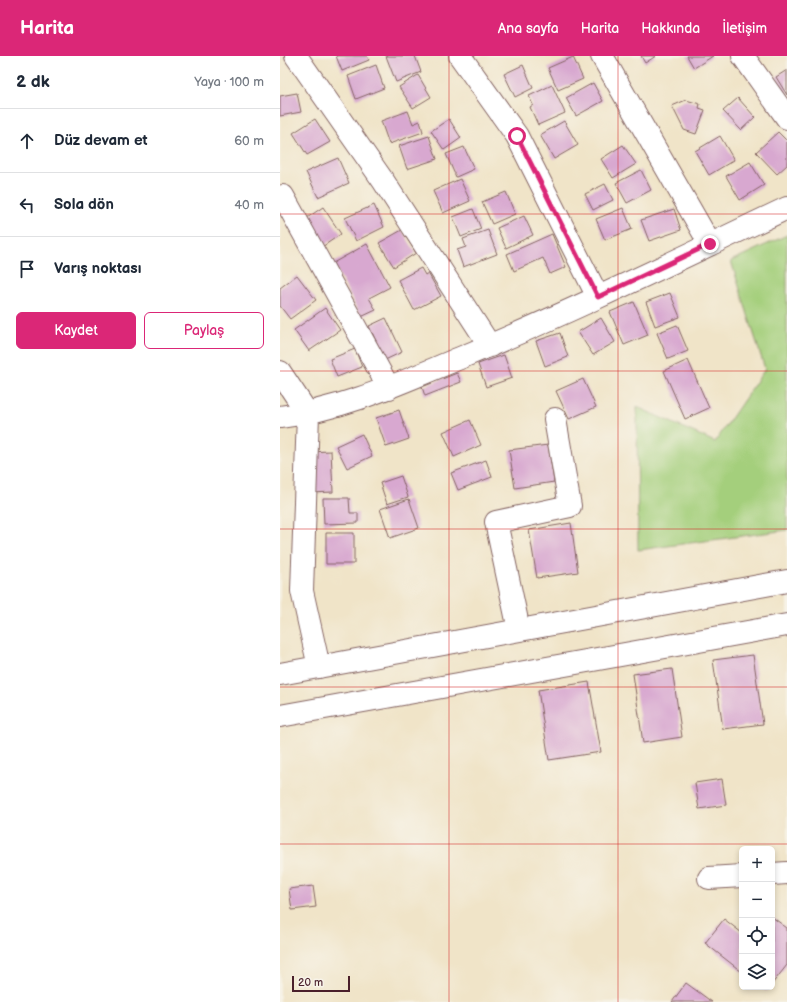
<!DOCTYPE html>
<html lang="tr">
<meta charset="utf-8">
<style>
body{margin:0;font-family:"Balsamiq Sans",sans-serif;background:#f2f2f3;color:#1f2937}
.controls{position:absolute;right:12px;bottom:12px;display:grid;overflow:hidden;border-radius:6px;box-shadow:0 2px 6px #0003}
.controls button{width:36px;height:36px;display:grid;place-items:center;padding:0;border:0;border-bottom:1px solid #e0e1e3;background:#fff;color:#1f2937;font:20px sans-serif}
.scale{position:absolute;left:12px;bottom:10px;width:58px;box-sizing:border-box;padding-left:4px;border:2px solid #4a1f2b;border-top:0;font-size:11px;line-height:14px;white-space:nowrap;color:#4a1f2b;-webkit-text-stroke:3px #f7f3e8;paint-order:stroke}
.stop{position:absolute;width:12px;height:12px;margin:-9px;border:3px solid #db2777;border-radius:50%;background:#fff}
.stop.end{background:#db2777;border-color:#fff;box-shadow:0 1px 4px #0008}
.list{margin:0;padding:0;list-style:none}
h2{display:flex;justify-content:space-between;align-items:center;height:52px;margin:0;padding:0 16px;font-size:17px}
h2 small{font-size:13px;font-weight:400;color:#747a83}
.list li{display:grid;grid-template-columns:26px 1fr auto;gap:12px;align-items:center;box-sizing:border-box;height:64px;padding:0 16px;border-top:1px solid #e0e1e3}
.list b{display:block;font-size:15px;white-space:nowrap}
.list em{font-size:13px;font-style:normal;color:#747a83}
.actions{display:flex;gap:8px;padding:12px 16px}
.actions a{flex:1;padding:9px 0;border:1px solid #db2777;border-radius:6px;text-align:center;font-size:14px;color:#db2777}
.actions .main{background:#db2777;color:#fff}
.icon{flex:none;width:22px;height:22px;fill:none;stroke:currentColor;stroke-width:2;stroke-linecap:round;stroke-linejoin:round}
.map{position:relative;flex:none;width:507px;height:946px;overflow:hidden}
header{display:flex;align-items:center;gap:24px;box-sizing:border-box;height:56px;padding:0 20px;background:#db2777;color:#fff}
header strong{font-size:19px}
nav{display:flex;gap:22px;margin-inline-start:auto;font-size:14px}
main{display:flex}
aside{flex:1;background:#fff}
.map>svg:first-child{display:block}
</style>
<header>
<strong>Harita</strong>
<nav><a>Ana sayfa</a><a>Harita</a><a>Hakkında</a><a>İletişim</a></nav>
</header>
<main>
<aside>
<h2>2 dk<small>Yaya · 100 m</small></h2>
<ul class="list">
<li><svg class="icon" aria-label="ahead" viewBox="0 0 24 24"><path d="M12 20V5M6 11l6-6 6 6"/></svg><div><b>Düz devam et</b></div><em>60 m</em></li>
<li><svg class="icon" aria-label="left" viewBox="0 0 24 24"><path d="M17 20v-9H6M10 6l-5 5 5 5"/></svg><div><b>Sola dön</b></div><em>40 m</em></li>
<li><svg class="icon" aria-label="arrive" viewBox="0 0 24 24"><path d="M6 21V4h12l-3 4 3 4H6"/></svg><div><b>Varış noktası</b></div></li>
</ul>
<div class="actions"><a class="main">Kaydet</a><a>Paylaş</a></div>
</aside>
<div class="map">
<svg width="507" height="946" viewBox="0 0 507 946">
<rect width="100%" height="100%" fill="#f7f3e8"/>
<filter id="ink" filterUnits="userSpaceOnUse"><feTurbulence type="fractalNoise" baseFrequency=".025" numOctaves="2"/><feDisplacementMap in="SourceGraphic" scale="8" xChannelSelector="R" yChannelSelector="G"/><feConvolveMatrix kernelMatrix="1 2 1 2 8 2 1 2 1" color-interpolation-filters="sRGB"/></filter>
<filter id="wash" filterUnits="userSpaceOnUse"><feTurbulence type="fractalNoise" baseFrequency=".012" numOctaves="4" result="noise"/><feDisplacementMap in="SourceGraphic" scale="16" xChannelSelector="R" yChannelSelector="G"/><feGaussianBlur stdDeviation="0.9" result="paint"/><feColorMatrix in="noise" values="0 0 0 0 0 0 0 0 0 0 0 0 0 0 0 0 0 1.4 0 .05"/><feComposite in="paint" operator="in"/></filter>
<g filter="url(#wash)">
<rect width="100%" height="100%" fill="#f0e4c8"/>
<path fill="#a4cf7b" stroke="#777753" d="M507,179V474L358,494L357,351L435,386L485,313L451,205Z"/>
<g id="blocks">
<path fill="#d8a8d0" d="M56,0H87L89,4L62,15Z
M106,0H135L141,16L116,26Z
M361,0H376L365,7Z
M407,0H433L414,12Z
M293,1L303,23L278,34L268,12Z
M96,9L104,32L76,43L68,20Z
M243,9L253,32L235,41L224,18Z
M507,14V39L496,21Z
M138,19L151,41L133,52L119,31Z
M313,27L323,45L296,60L286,42Z
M272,29L285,57L258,69L250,51L253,49L249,40Z
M17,37L21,56L0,60V40Z
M458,42L475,61L461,74L443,55Z
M406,44L420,48L419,52L425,54L416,78L404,74L392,50Z
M128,55L133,68L140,65L143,76L109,88L101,65Z
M35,63L50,86L27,99L13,77Z
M169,63L181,82L164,94L151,75Z
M284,65L298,89L274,103L260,79Z
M498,76L507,85V109L497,118L476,96Z
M149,80L157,103L127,113L119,90Z
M440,80L454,104L429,119L415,95Z
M343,89L356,108L333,122L321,103Z
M184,91L194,113L176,121L166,98Z
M58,102L69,127L38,141L26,116Z
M470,106L484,129L460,144L446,120Z
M361,114L371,134L347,147L336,127Z
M180,123L190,145L163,157L153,135Z
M325,128L333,144L313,154L305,138Z
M226,136L235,158L212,168L202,146Z
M94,149L104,171L76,185L65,162Z
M43,151L61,178L42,191L24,164Z
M343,152L352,173L325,184L316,163Z
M193,153L201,173L181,181L173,161Z
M394,153L401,174L369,185L361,164Z
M244,160L253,179L226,192L217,172Z
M122,174L136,197L114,211L99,187Z
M208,174L217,198L183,211L177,194L186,191L183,183Z
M272,178L286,211L270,218L263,202L234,215L227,198Z
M87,188L110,231L89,242L96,254L81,261L53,207Z
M141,212L145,219L148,217L161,240L134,254L118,224Z
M17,219L36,244L10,263L0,250V232Z
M390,237L400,261L375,270L366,246Z
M354,246L368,279L344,289L330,256Z
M45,252L60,274L29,295L14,274Z
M106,262L122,296L105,304L89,270Z
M321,262L335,286L313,299L298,276Z
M397,269L408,295L388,303L377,277Z
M280,277L288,301L265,310L256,285Z
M75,293L82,311L57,321L50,303Z
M224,299L232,322L206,331L198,308Z
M408,304L429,352L405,363L384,315Z
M177,317L181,326L145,340L142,331Z
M303,323L316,351L289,363L276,335Z
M119,354L129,383L106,391L96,362Z
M190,364L201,389L174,401L163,376Z
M82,378L92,400L67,412L56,390Z
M268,389L274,426L235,432L229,394Z
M51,395L53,436L30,437L28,396Z
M206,404L212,421L178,434L171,417Z
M121,420L128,441L107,448L100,427Z
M43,442H69L70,457H78V467L44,468Z
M129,443L139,472L110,482L100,453Z
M291,467L298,516L257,522L249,474Z
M46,477H74V508H46Z
M473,599L483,668L443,673L433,604Z
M392,613L402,681L363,687L353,618Z
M309,626L321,696L269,704L258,634Z
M442,723L446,749L419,753L415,727Z
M33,830L36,851L12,854L9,833Z
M492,861L507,872V909L492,928Z
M444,863L462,877V916L425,887Z
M406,927L432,946H392Z
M481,931H490L486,935Z"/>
</g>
</g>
<g filter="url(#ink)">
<use href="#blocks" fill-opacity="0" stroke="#846462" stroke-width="1"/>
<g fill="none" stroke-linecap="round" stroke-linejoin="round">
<defs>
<path id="minor" d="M16,0L104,126L210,290
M180,0L237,80L318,241
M322,0L430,188
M463,0L507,62
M3,140L109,332
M0,316L28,358L22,535L39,611
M0,361C63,354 122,326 180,302C291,256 399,203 507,152
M239,574L216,466L290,450L275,363
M0,618L507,525
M0,660L507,569
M492,818L507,817
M429,822L462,820"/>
</defs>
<use href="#minor" stroke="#846462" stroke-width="24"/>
<use href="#minor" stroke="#fff" stroke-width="22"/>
</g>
</g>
<g fill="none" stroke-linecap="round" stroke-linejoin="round" filter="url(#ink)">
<path stroke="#db2777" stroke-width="5" d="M237,80L318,241L430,188"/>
</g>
<path fill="none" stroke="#d62828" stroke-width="1" stroke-opacity="0.55" d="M169,0V946M338,0V946M0,158H507M0,315H507M0,473H507M0,631H507M0,788H507"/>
</svg>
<div class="controls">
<button>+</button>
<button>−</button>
<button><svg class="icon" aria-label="locate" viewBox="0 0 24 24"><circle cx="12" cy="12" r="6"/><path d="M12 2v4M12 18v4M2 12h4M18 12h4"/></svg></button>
<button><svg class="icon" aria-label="layers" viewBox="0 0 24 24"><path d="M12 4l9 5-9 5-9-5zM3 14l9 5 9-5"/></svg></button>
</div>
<div class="scale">20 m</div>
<div class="stop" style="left:237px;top:80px"></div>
<div class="stop end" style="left:430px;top:188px"></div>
</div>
</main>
